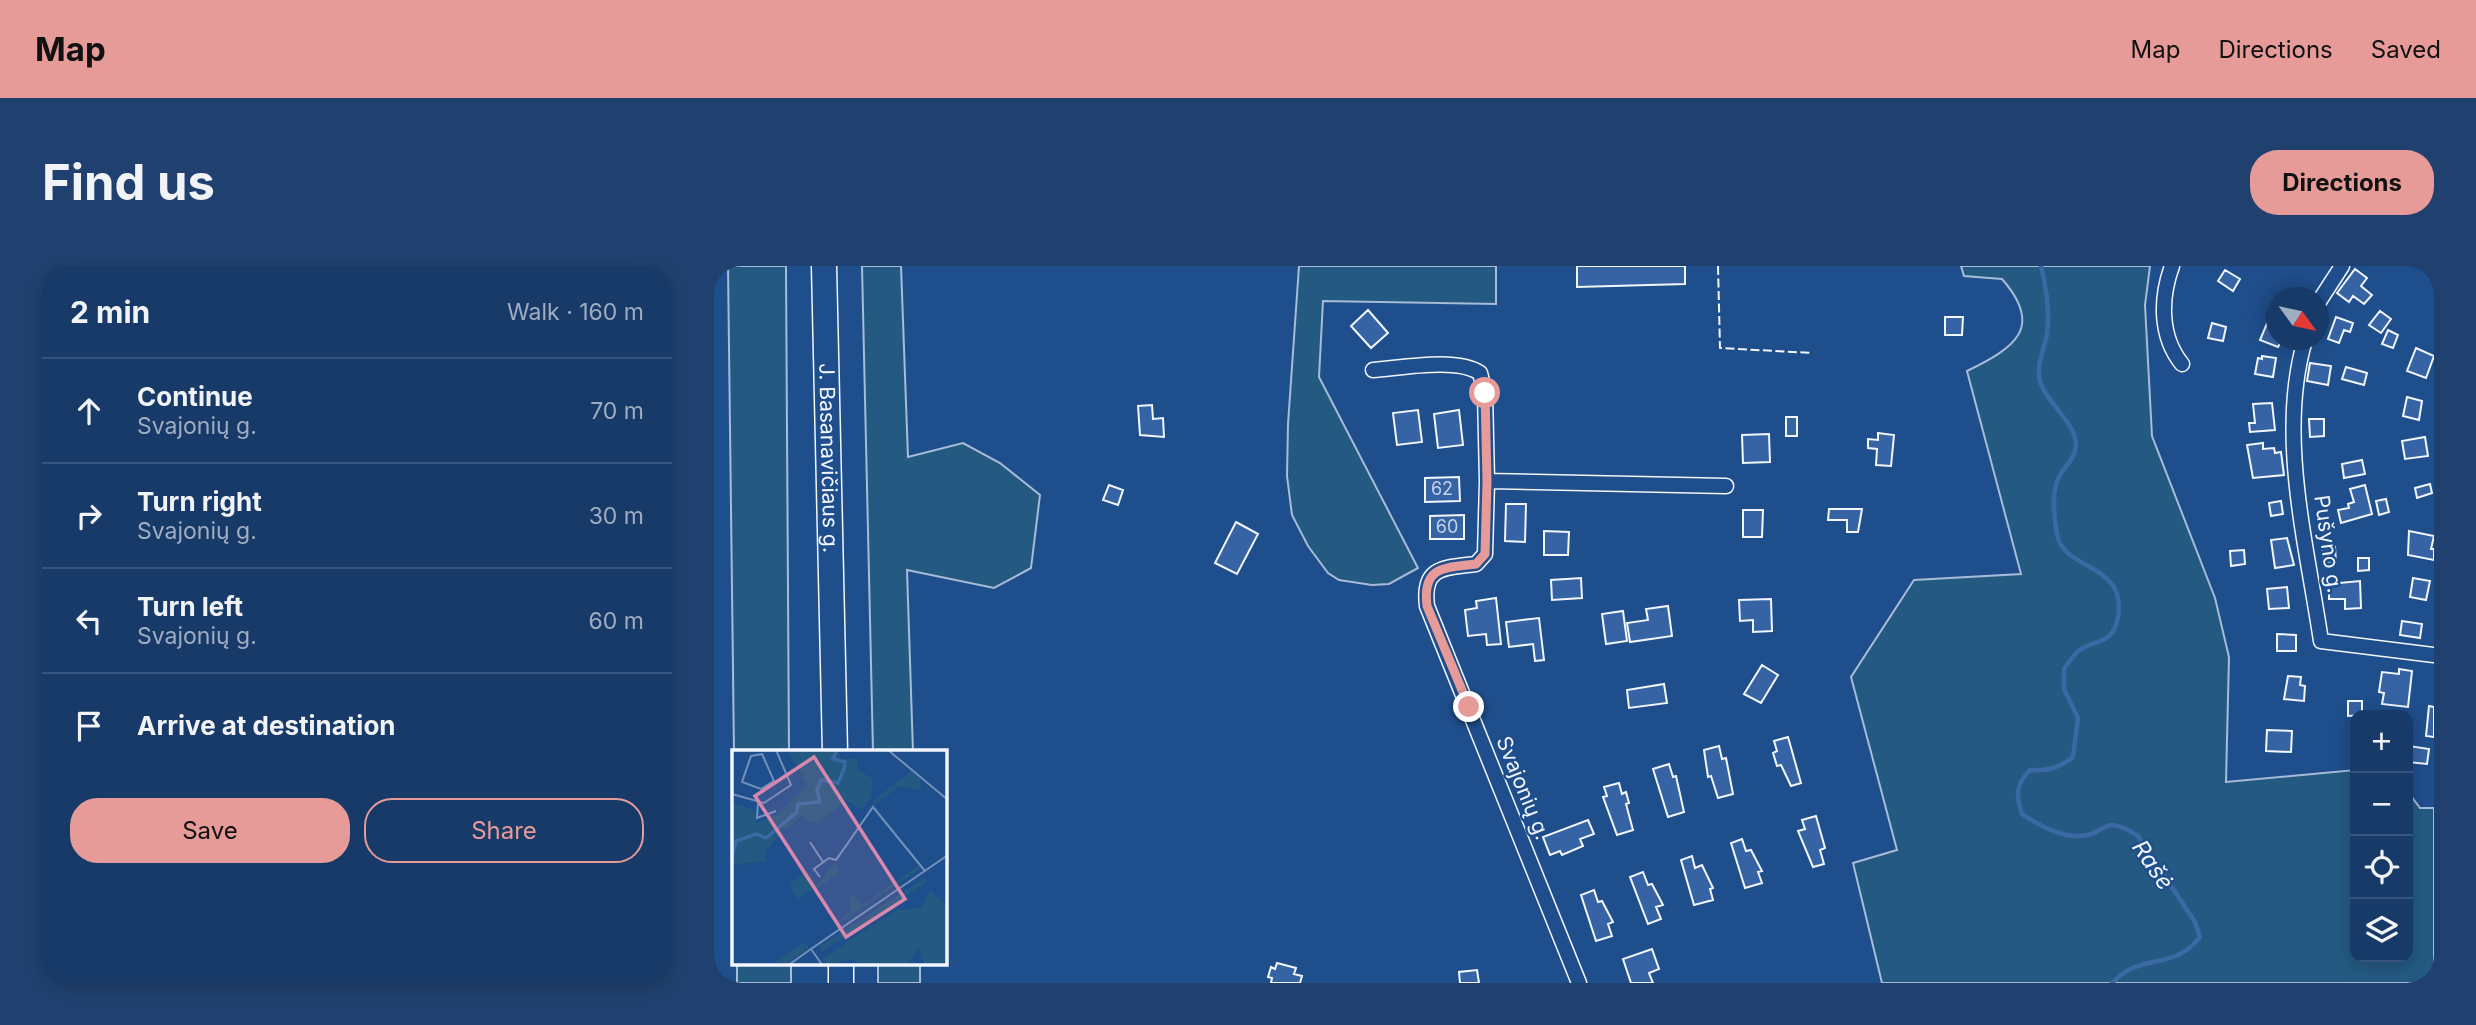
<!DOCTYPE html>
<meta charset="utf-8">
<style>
body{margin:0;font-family:Inter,sans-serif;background:#20416f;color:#f1f3f6}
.controls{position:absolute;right:21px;bottom:21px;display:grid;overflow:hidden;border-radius:14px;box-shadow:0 4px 18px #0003}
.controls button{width:63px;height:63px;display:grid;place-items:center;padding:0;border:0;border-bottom:2px solid #36547d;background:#173a69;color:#f1f3f6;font:35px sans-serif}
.compass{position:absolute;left:1552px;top:21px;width:63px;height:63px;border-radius:50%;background:#173a69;box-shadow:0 4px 18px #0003;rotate:123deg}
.stop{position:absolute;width:21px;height:21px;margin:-16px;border:5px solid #e69b98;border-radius:50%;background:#fff}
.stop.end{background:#e69b98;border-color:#fff;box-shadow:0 2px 7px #0008}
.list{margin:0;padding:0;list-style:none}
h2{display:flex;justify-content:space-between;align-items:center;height:91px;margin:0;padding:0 28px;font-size:30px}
h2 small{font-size:23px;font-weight:400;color:#9eadc0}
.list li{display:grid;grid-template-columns:46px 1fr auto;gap:21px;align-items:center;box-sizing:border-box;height:105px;padding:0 28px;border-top:2px solid #36547d}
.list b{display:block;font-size:26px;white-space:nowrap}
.list p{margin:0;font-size:23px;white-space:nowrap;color:#9eadc0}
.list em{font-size:23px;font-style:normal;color:#9eadc0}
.actions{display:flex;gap:14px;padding:21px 28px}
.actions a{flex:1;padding:16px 0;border:2px solid #e69b98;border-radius:28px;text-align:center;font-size:24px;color:#e69b98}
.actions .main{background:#e69b98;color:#111}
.icon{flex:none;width:38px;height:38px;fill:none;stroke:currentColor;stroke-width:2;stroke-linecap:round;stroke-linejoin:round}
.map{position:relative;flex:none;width:1720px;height:717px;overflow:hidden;border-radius:28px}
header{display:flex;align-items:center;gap:42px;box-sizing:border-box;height:98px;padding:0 35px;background:#e69b98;color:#111}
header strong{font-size:33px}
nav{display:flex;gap:38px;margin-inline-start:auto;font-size:24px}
.intro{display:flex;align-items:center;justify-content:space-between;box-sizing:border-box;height:168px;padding:0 42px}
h1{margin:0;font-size:49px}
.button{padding:18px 32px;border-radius:28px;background:#e69b98;color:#111;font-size:24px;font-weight:700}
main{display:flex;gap:42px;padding:0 42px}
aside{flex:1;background:#173a69;border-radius:28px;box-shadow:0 4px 18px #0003}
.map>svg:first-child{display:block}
</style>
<header>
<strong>Map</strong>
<nav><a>Map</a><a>Directions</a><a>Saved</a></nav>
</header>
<div class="intro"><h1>Find us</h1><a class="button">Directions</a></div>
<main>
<aside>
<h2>2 min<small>Walk · 160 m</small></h2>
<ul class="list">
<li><svg class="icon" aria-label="ahead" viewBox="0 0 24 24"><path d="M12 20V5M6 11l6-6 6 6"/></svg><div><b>Continue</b><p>Svajonių g.</p></div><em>70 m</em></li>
<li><svg class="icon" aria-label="right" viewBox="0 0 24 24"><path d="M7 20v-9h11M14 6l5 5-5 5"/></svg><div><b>Turn right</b><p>Svajonių g.</p></div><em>30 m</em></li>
<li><svg class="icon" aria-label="left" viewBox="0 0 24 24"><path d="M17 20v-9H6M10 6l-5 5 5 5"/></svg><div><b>Turn left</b><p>Svajonių g.</p></div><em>60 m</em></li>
<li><svg class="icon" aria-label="arrive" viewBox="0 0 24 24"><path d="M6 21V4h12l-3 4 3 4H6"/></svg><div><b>Arrive at destination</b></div></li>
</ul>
<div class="actions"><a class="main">Save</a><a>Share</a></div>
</aside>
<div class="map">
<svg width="1720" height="717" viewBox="0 0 1720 717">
<rect width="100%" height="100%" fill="#1f4e8c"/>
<path fill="#245a82" stroke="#a8bbd7" stroke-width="2" d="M14,0H72L75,486H20Z
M148,0H187L194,191L249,177L286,197L326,229L317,302L280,322L193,304L199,486H159Z
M585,0H782V38L609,35L605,111L704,302L675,318L658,319L625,314L614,307L594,280L578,249L573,210L574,158Z
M1247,0H1436L1431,39L1438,170L1501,332L1515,391L1512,516L1641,504V691H1694V526L1706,542H1720V717H1168L1139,597L1183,584L1137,411L1200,314L1307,308L1253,105C1300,82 1331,62 1288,13L1250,10Z
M23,698H77V717H23Z
M164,698H206V717H164Z"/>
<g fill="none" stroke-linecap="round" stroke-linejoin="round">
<path stroke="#3b69a3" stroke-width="4.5" d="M1327,0C1332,21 1336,47 1333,68C1330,84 1322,99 1326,115C1332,137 1362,156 1362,179C1361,194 1351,199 1345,211C1337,225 1340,253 1343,268C1349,306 1413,295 1404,351C1399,378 1384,373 1367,383C1360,388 1354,397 1350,403V423L1364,452L1359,491C1345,502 1334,505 1316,504C1301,519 1302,529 1308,548C1323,558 1345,570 1364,570C1392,571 1388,545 1424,570L1481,656L1486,671C1459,706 1428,685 1398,717"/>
</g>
<path fill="#3563a3" stroke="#f2f6ff" stroke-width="2" d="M863,0H971V18L863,21Z
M1641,3L1653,12L1647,20L1658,29L1650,38L1639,30L1635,36L1623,27Z
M1511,4L1526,13L1519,25L1504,15Z
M654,44L674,67L657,82L637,60Z
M1666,45L1677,53L1667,67L1655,59Z
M1231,51H1249L1248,69H1231Z
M1622,51L1639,57L1636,66L1630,64L1625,77L1614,73Z
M1554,55L1562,58V74H1568L1564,81L1546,74Z
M1498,57L1512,61L1509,75L1494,72Z
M1674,64L1684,69L1679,82L1668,78Z
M1702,82L1720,90L1712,112L1693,105Z
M1548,90L1562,92L1559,111L1541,108L1544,92L1548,93Z
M1596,97L1617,100L1614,119L1593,115Z
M1632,101L1653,107L1650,119L1628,113Z
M1693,131L1708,135L1705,154L1689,150Z
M1558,137L1561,164L1536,166L1535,157H1541L1539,138Z
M438,139L439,153L449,152L450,171L426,169L424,140Z
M704,144L708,176L683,179L679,147Z
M745,144L749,179L724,182L720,148Z
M1072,151H1083V170H1072Z
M1595,153H1610V170L1596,171Z
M1164,167L1180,169L1177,200L1162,199L1163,183L1154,182V173L1164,174Z
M1055,168L1056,196L1029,197L1028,169Z
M1711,171L1714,190L1691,193L1688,175Z
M1549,177V183L1560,182L1561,187L1567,186L1570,209L1539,212L1533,179Z
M1648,194L1651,208L1630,212L1628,198Z
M745,211L746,235L711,236V212Z
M1716,218L1718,227L1703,232L1701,222Z
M395,219L409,224L404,239L389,234Z
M1651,219L1658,248L1627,257L1624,244L1635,242L1634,238L1640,236L1636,223Z
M1672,233L1675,246L1665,249L1662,235Z
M1567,235L1569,248L1557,250L1555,237Z
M792,238H812L811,276L791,275Z
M1115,243H1148L1144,266H1133V254H1114Z
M1029,244H1049L1048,271H1029Z
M750,249V273H716V250Z
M522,256L544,268L523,308L501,297Z
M830,265L855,266L854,289H830Z
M1695,265L1720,270L1717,283H1720V294L1694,289Z
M1573,272L1580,299L1561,302L1557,274Z
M1621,281L1622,297L1610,298L1608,283Z
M1530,284L1531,298L1517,300L1516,285Z
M1644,292H1655V304L1644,305Z
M867,312L868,332L838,334L837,314Z
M1699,312L1716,315L1712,334L1696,331Z
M1646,315L1647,342L1631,343V333H1615V318Z
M1573,321L1575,342L1555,343L1553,323Z
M782,332L787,378L773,379L772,368L754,370L751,344L763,342L762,335Z
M1057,333L1058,365L1039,366V354L1026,355L1025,334Z
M954,340L958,370L916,376L913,357L934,354L932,343Z
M909,345L913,375L892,378L888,348Z
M825,352L830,394L821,395L819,378L795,381L792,356Z
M1688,355L1708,358L1706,372L1686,369Z
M1563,368L1582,369V385H1563Z
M1048,399L1064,409L1047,437L1030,428Z
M1685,403L1698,405L1694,441L1668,438L1670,427L1665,426L1668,406L1685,408Z
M1574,410L1587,411L1586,419L1591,420L1590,435L1570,433Z
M950,418L953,437L915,442L913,424Z
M1634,435H1648V449L1634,450Z
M1715,440L1720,441V471L1712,470Z
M1553,464L1578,465L1577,486L1552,485Z
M1074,471L1087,517L1077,520L1067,499L1063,500L1059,487L1063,485L1060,475Z
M1005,480L1008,493L1012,492L1019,528L1004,532L997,510L994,511L990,484Z
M1695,480L1715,483L1713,498L1694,496Z
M955,498L959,511L962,510L970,546L954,551L939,503Z
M905,517L908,528L912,526L915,537L912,538L919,564L903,569L889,531L893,530L890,521Z
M1102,550L1111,582L1106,584L1110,598L1099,601L1084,565L1091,563L1088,554Z
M874,554L880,568L866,573L869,580L848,589L846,585L836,589L829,571Z
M1028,573L1032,585L1037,584L1048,605L1044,606L1048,617L1031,622L1017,577Z
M978,590L981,602L988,599L999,622L996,623L999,634L980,639L967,594Z
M929,606L934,619L938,618L949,639L942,641L947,653L934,658L916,611Z
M880,624L884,636L888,635L899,656L894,658L898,670L882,675L867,629Z
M938,683L945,703L935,707L939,717H917L909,693Z
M563,697L582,702L580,708L588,710L586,717H557L558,712L554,711L557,701L561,703Z
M763,704L765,717H746L745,706Z"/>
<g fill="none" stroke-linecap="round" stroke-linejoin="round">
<defs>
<path id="street" d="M1458,0C1446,33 1446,71 1468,98
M1604,37L1628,0
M1591,74C1563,169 1593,279 1607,375L1720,389
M659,104C687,102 743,91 766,107L771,127L773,215L771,288L762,298C730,302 708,300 713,340L865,717
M773,215L1012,220"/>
<g id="highway">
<path id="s1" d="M110,0L121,486"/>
<path d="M127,698V717"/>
</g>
</defs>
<use href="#street" stroke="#f2f6ff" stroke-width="17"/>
<use href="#highway" stroke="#f2f6ff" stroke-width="27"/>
<use href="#street" stroke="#1f4e8c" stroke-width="14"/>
<use href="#highway" stroke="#1f4e8c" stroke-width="24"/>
<path stroke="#f2f6ff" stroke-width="2" stroke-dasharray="9 3.5" stroke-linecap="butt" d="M1004,0L1006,82L1098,87"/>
</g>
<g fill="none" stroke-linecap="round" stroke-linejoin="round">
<path stroke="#e69b98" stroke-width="9" d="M755,441L713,340C708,300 730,302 762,298L771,288L773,215L771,127"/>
</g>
<g text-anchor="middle" stroke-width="5" stroke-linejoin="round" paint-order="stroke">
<g font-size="18" fill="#c3d1e8">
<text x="728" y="229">62</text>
<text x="733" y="267">60</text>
</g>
<g font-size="21" fill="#f2f6ff" stroke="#1f4e8c">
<text dy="7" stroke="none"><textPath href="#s1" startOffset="192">J. Basanavičiaus g.</textPath></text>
<text transform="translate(1614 278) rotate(82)" y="7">Pušyno g.</text>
<text transform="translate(809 522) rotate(68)" y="7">Svajonių g.</text>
</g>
<g font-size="23" font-style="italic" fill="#f2f6ff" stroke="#1f4e8c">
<text transform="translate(1439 599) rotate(56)" y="8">Rašė</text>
</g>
</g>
<g transform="translate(18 484)">
<rect width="215" height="215" fill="#1f4e8c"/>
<path d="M56,0H106L108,9L125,8V19L141,29L139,48L130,60L114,50L88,72H76L70,64L56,79L47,78L49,84L34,100V111L0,115V53L22,60L24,73L46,64L76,35ZM179,21L188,29L189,41L168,36L142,55V50ZM102,113L107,119L104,126L65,149L57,134L76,121L85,135ZM187,115L190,118L92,183L119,161L116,148L122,145L130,155ZM193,128L195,132L90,202L88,196ZM198,141L215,155V215H192L187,197L175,215H127L120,209L95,215L90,209L163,160L189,158ZM72,192L77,198L53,215H45V210Z" fill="#245a82"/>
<path fill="none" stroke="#3b69a3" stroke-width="3.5" d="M0,107L4,91L24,84L34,88L65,62L66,54L88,52L85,40L89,30L106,33L112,19L113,12L101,9L105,0"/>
<path fill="none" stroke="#7391ba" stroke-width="2" d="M156,0L216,50M30,4L42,31L29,39L10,32L19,6ZM0,44L32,53L59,35L44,0M26,53L25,68L44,61M78,92L91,112M88,127L82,119L97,108L104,110L141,57L193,121M55,216L79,199M91,216L79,199L216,105"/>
<path fill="#da87ad" fill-opacity="0.15" stroke="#da87ad" stroke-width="3.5" d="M82,7L173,149L114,187L23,46Z"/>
<rect width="215" height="215" fill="none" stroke="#f2f6ff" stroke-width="3.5"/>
</g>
</svg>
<div class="controls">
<button>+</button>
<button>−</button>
<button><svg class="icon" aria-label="locate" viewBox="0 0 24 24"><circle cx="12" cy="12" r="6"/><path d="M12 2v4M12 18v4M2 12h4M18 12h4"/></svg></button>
<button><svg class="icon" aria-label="layers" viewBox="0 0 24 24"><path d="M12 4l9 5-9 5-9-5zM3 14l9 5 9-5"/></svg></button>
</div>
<svg class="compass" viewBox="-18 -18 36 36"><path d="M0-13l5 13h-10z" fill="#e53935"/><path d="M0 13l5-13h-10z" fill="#9eadc0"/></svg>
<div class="stop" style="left:771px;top:127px"></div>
<div class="stop end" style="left:755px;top:441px"></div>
</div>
</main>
